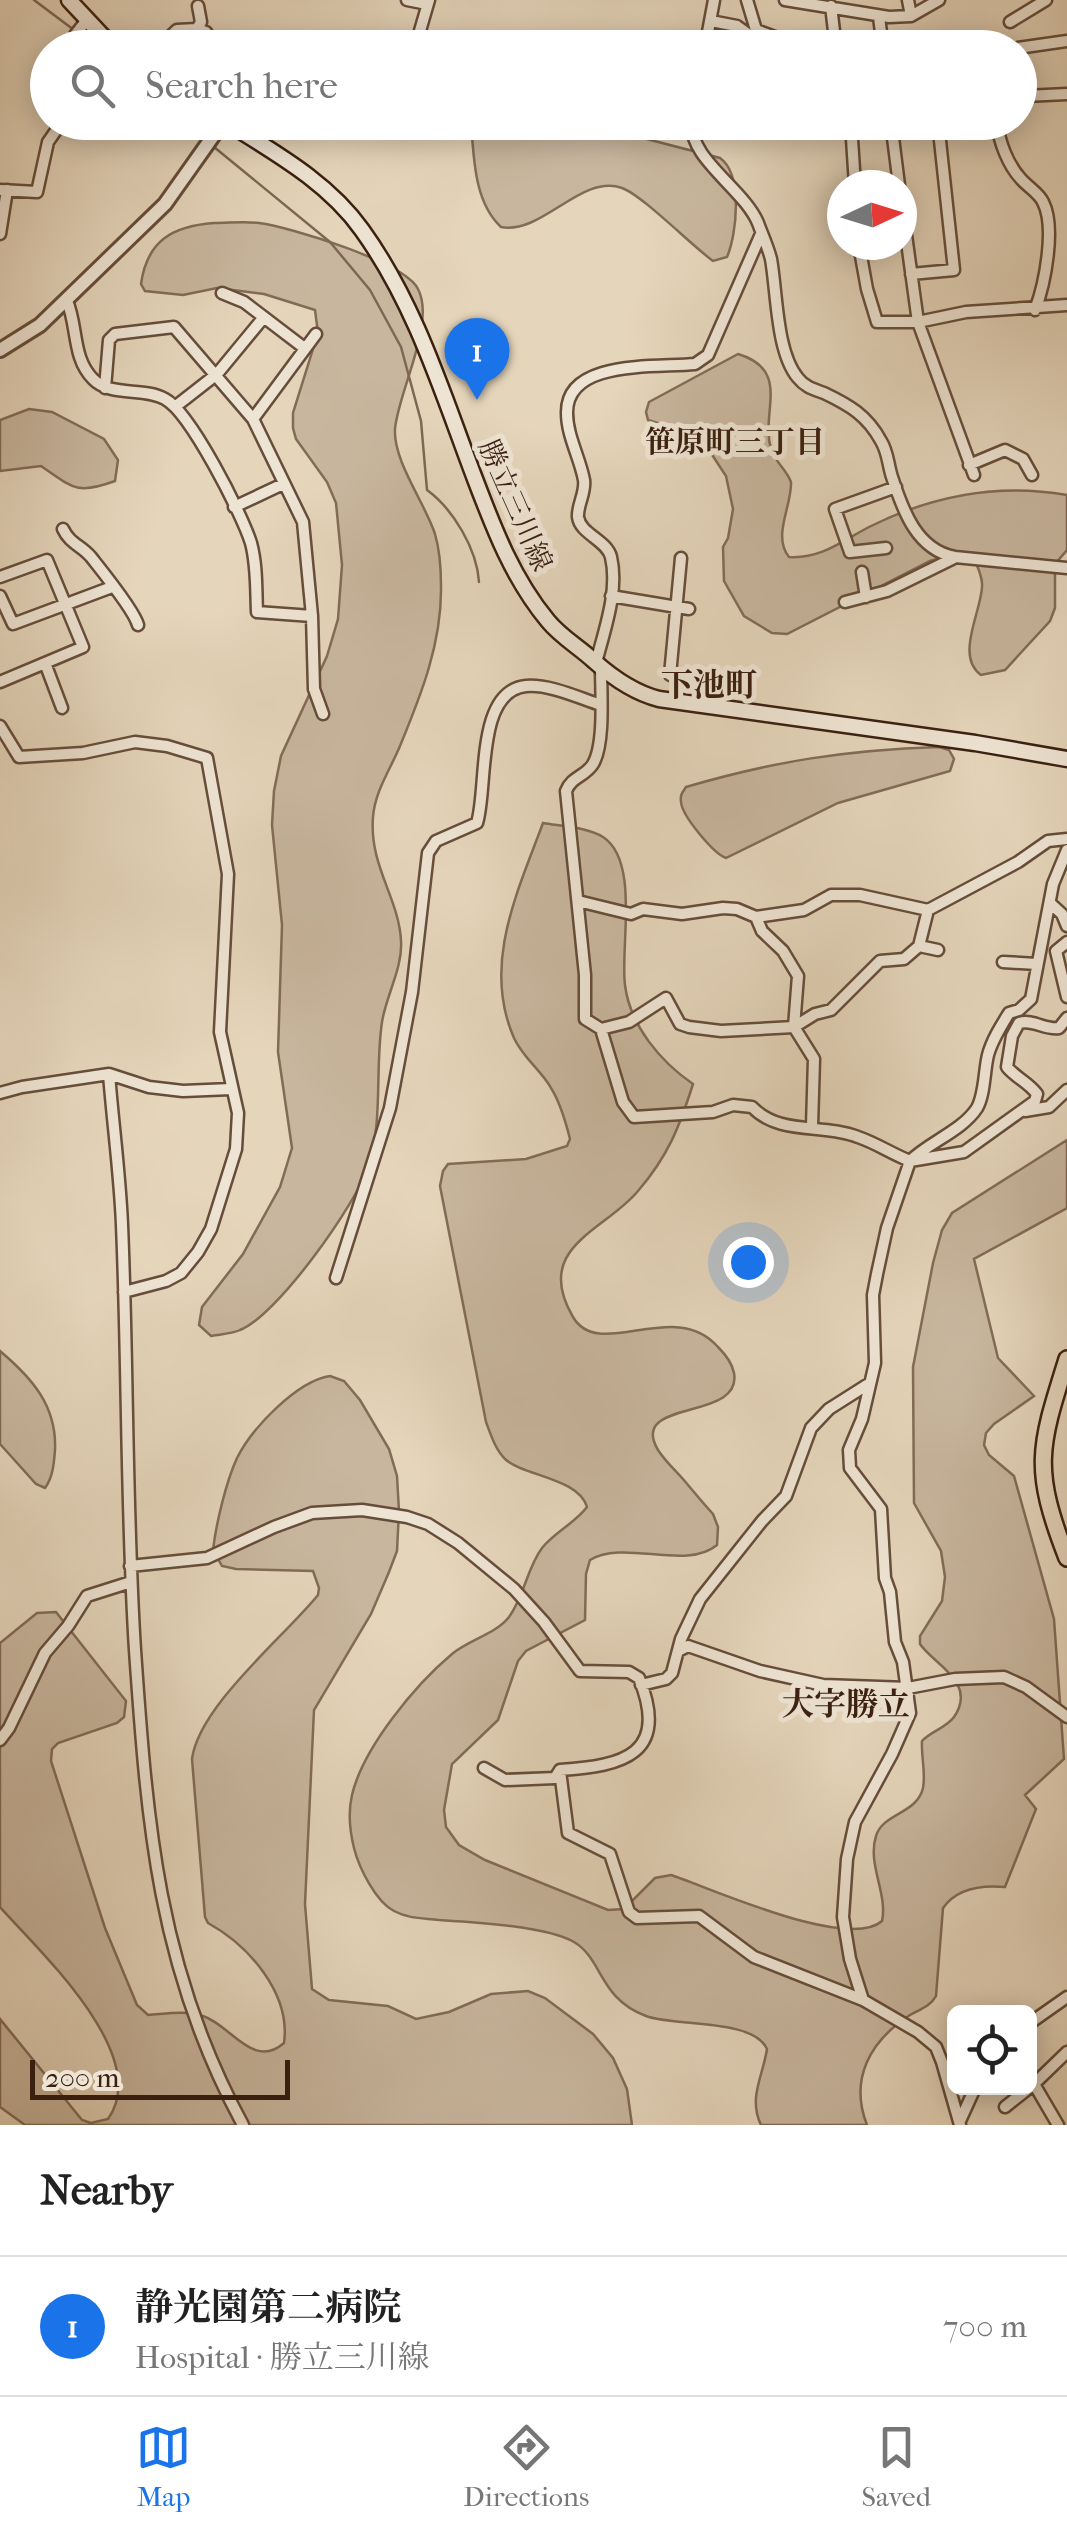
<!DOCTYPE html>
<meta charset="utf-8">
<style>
body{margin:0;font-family:"IM FELL French Canon","Noto Serif JP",serif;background:#f6f6f6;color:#222}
.controls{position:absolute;right:30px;bottom:30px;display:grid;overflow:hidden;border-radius:15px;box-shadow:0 5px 25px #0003}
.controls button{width:90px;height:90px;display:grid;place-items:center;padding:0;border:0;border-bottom:2px solid #e0e0e0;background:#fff;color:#222;font:50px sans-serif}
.compass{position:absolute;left:827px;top:170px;width:90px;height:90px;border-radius:50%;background:#fff;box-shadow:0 5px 25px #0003;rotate:86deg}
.scale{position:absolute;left:30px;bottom:25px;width:260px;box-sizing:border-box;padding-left:10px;border:5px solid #3b2010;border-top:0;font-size:28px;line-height:35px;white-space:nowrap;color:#3b2010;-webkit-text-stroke:8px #eee4d3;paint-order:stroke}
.you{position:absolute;left:748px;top:1262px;width:35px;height:35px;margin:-25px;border:8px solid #fff;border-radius:50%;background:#1a73e8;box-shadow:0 0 0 15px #1a73e833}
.badge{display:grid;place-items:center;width:65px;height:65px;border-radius:50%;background:#1a73e8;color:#fff;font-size:32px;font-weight:700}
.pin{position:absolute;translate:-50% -82px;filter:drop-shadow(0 2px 5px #0008)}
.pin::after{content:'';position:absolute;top:52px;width:35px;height:30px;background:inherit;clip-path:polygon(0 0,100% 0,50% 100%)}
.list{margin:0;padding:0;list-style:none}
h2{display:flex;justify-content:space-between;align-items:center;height:130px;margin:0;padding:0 40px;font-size:42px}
h2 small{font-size:32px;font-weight:400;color:#767676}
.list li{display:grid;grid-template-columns:65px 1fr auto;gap:30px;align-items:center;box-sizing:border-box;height:140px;padding:0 40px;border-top:2px solid #e0e0e0}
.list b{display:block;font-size:38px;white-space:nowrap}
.list p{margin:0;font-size:32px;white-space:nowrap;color:#767676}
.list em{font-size:32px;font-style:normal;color:#767676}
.icon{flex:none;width:55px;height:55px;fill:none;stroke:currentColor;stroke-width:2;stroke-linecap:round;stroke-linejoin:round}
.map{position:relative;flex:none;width:1067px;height:2125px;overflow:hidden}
.search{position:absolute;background:#fff;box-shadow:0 5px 25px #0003;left:30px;right:30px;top:30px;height:110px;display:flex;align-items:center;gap:25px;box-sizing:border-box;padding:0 35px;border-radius:55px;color:#767676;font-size:38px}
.sheet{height:270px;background:#fff}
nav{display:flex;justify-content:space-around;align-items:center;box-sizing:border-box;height:140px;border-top:2px solid #e0e0e0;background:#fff;font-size:28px;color:#767676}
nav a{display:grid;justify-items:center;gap:5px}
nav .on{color:#1a73e8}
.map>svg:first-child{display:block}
</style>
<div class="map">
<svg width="1067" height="2125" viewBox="0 0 1067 2125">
<rect width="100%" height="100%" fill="#e5d5bb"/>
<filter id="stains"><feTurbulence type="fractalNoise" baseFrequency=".002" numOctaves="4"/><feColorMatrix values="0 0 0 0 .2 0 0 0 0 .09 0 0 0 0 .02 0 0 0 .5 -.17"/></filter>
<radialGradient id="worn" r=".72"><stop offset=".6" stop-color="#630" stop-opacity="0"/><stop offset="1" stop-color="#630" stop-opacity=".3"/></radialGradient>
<path fill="#c8b69e" stroke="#826b57" stroke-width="2.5" d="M471,123H585L720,158C743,174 737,234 727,257L713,261C691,245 642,195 622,188C582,173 542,235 501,227C474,202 474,158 471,123Z
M214,223C229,223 245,221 259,223C290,227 405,262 418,289C436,323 398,392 395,429C393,461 425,503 435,534C440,551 441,569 441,586C442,643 421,695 400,746C390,770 375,791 373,817C369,866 399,898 401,941C403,967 386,996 382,1022C375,1068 383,1119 369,1165C357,1203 277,1316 240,1330C232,1334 220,1334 211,1336L199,1325L202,1307L243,1254L280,1187L292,1148L278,1052L282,925L272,825L274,791L281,756L327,656L338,619L342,565L336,503L327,482L296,439L293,428V413L318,333L315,310L264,294L217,288L183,295L145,291L141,284C147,241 172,226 214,223Z
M738,354C792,370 760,413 771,449C775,462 787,470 791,482C792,506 772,536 789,557C821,559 842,541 869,527C931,496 999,483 1067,495V550L1055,564V608L1050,621L1005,670L981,675C955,657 981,612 982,587C983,579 979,570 976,563L952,555L930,561L787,634L772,633L744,616L724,581L723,547L728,538L733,509L726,476L703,441L692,434L648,420L646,412L649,402Z
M29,409L52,412L104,439L118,460L115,481C77,495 73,488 41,466L0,471V420Z
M939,747L949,750L954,759L950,771L838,803L726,858C714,854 682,816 681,802C680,795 682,793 686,787C775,761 846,750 939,747Z
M543,823C560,826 588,827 603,837C640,861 620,948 625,985C630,1026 661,1062 693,1084C679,1128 668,1156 638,1191C605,1231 532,1247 573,1317C599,1362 675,1297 718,1347C725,1354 732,1363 734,1373C743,1422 627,1398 658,1450C665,1461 675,1470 683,1479C693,1491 703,1503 713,1514L718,1527L717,1545C686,1571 624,1539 590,1560L586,1574L585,1620L526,1651L518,1661L498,1720L452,1764L444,1810L446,1827L459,1845L485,1860L608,1910L624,1909L655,1878L671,1875C713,1889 848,1951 882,1921C888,1894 867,1864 876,1836C883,1813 917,1814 923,1788C926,1774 921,1756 922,1741C931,1731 946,1728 954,1717C978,1682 933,1664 920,1644V1636L942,1601L945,1577L941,1551L914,1503L913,1367L933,1263L942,1230L952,1213L1067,1140V1208L974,1259L998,1358L1034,1396L994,1424L986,1433L984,1445L989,1455L1014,1476L1054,1619L1064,1759L1025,1795L1036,1809L1005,1887C982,1885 957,1888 943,1908L936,1996C930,2007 920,2009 910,2015C870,2041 849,2079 867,2125H761C748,2098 763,2076 767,2049C753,2018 675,2027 646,2016C599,1999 603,1959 574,1942C546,1926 472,1922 439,1920C423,1918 409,1919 394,1911C376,1902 359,1868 354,1848C350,1832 348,1812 352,1795C363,1748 415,1685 452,1654C468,1640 496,1634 509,1617C524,1597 527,1568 542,1548C555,1532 575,1523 587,1507C579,1478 523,1476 505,1459C495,1449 491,1435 486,1422L440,1186L443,1171L448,1164L526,1159L567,1146L570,1139C566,1123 560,1102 551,1088C541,1070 523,1058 514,1038C482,965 517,893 543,823Z
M0,1351C32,1378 57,1406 55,1450C54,1463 53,1477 45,1488L36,1484L0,1444Z
M330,1376L344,1381L360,1400L389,1449L397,1476L399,1511L397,1551L389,1572L371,1614L314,1710L305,1904L312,1989L329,2000L388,2006L416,2019L449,2012L491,1994L528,1991L545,1998L593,2034L613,2058L627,2089L632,2125H25L0,2107V2019L82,2120L91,2123L108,2119C153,2056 40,1952 0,1907V1643L37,1613L56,1612L126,1701L124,1717L117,1723L58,1743L52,1749L51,1761L105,1928L137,2005L148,2015C165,2014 186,2010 203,2016C231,2025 253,2070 284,2043C291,1993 248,1945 208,1923L205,1917L192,1759C199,1706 284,1637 318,1595L319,1588L313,1571L236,1569L222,1566L213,1550C216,1524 226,1482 237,1458C252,1428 297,1381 330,1376Z"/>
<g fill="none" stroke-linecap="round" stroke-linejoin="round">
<path stroke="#7e6754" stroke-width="2.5" d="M34,0L74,30
M80,36L94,48
M183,122L205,138
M214,147L330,242L370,290L401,347L421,421L427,490C453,509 477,549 479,582"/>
<defs>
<path id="minor" d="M407,0L427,4
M747,0L756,30L775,37L785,48
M785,0L889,17L911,16L939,0
M908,0L911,16
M831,6L836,48
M879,17L883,48
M711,21L737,26L767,48
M1010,22L1046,0
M197,29L206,32L217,48
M74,48L75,35L86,21
M158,48L177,30L197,29L201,22L198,6
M415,48L429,0
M705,48L714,0
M802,48H817
M1018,48L1067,41
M1025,96L1067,94
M692,122C688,158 744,189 758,223C762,234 768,247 771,259C777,292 776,352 798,378C805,387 813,389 824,393C849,405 867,415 881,441C888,452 888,465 892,477C903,511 917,550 955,557L1067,568
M845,122L852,139L855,185
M891,122L899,185
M997,122C999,142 1008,165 1021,179C1028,187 1039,193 1043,202C1056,227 1045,284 1035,310
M0,190L37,192L48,142L62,122
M902,206L918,322L974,475
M0,234L7,190
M859,245L867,289L877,322H918L966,312L1067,305
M911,274L954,270L938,122
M222,293L244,302L303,347
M67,301C78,327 72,358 93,379C110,397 144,387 165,399C190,412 242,514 251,543C257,565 256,589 257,612L312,616L303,522L253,419L174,327L115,334L109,340L105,388
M176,406L217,374L264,317
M253,419L316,334
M969,465L1005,450L1023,459L1032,475
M234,507L283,484
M63,529C70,544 81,545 91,557C102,571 134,610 138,625
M886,548L850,552L835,509L896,487
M862,572L866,597
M0,577L47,560L83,647L0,682
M0,596L13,624L112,587
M611,596L689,609
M845,602L887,591L954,558
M312,616L314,689L323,714
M45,663L62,708
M596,663C604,631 619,591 611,557C607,540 580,534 578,517C577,505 586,493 584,480C580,458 567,436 567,413C566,359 656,368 695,364L708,355L761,234
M601,668C601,692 605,744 593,764C585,777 572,776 566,791L585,975V1019L601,1029L623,1102L634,1117L713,1112L733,1105L752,1107C780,1136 822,1123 858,1137C876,1143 892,1154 910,1161C929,1142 962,1131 977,1108C985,1094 984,1071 988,1055C992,1040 1001,1026 1009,1013L1019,1010L1031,999L1053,884L1067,850
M670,675L681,558
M0,726L19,757L83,753L135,742L167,746L207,758L228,874L220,1032L238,1113L236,1149L211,1229L198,1252L181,1273L166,1281L124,1292
M578,901L631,914L643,909L682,914L723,908L737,909L756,917L804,910L831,895H860L928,910L1018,862L1048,841L1067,839
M1051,904L1062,914L1067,926
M756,917L762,931L783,951L798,976L794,1027L814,1059L812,1126
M1067,942L1056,951L1067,997
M919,946L938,950
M1003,962L1037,964
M601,1029L629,1022L666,998L680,1024L689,1027L721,1031L794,1027L815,1014L831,1010L880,961L904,959L919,946L928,910
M109,1074C113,1125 120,1175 122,1225C128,1367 126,1508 135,1650C147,1823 158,1969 243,2125
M0,1093L22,1087L109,1074L149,1087L183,1091L231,1089
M1025,1111L1049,1107L1067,1090
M336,1278L390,1108L412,992L428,853L436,841L477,823C488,788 475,691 526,686C550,684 579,698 601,705
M130,1566L207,1558L274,1527L312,1513L362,1510L407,1517L428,1524L458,1543L514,1589L544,1622L580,1671L629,1672L639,1678C670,1754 624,1766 560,1770L555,1778L505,1780L484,1768
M678,1651L688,1646L760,1671L823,1685L908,1688L955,1679L1004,1677L1026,1687L1067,1717
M641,1685L666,1679L672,1673L681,1639L700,1599L762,1521L786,1496L811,1428L829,1409L870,1383
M0,1740L9,1728L45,1653L68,1626L87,1596L131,1582
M560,1771L568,1833L610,1854L629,1912L637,1918L699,1916L754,1957L863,2000L918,2032L936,2047L942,2062L960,2125
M863,2000L850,1959L843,1917L847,1859L855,1822L892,1754L910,1713L903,1662L895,1642L890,1592L885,1578L881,1509L850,1468L849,1450L862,1419L875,1363L873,1295L877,1274L887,1228L910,1161L964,1152L1035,1101L1037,1094C1028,1082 1016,1078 1007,1067L1012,1036L1019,1023C1034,1019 1044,1030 1059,1028L1067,1018
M1030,2023L1067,1997
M1034,2084L1058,2125
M1005,2107L1034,2084L1067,2052
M960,2121L975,2088"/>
<path id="tertiary" d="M0,350L40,325L165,204L223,122"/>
<path id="secondary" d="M69,0L114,48
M226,122C275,153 328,182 362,230C416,305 443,395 475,479C494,529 513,579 548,621C561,637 579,647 594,661C612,677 635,693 659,699L975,743L1067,759"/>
<path id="primary" d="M1067,1359C1039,1448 1032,1468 1067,1558"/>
</defs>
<use href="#minor" stroke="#664d3b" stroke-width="15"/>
<use href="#tertiary" stroke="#664d3b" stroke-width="18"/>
<use href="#secondary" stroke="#3b2010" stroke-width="19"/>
<use href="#primary" stroke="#3b2010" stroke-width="20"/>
<use href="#minor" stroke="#eee4d3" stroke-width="10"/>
<use href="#tertiary" stroke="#eee4d3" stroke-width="12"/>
<use href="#secondary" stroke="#eee4d3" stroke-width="14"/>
<use href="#primary" stroke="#e5d5bb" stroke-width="15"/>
</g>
<g text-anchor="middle" stroke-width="10" stroke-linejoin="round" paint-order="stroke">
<g font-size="28" fill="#3b2010" stroke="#eee4d3">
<text transform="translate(516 505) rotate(66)" y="10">勝立三川線</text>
</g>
<g font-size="30" font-weight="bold" fill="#3b2010" stroke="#eee4d3">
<text x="735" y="452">笹原町三丁目</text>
</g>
<g font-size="32" font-weight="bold" fill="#3b2010" stroke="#eee4d3">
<text x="709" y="696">下池町</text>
<text x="846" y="1715">大字勝立</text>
</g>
</g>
<rect width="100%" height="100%" filter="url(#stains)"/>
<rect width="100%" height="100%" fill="url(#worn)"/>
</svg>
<div class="controls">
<button><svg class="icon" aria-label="locate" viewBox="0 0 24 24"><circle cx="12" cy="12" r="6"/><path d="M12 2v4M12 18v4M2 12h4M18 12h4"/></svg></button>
</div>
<svg class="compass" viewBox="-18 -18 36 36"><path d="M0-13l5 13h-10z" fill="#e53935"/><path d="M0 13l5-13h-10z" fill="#767676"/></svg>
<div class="scale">200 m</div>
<div class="you"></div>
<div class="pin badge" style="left:477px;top:400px">1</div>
<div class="search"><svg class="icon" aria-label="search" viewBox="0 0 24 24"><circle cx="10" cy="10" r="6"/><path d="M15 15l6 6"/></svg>Search here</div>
</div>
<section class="sheet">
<h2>Nearby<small></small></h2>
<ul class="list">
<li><span class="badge">1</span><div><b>静光園第二病院</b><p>Hospital · 勝立三川線</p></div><em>700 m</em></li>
</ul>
</section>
<nav>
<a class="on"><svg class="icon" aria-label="map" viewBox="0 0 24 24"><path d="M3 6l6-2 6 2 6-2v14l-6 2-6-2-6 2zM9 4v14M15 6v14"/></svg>Map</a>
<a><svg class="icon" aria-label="directions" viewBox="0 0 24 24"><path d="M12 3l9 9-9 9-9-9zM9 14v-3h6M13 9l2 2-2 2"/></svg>Directions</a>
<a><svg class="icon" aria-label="saved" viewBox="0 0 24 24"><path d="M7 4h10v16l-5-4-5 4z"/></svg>Saved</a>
</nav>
